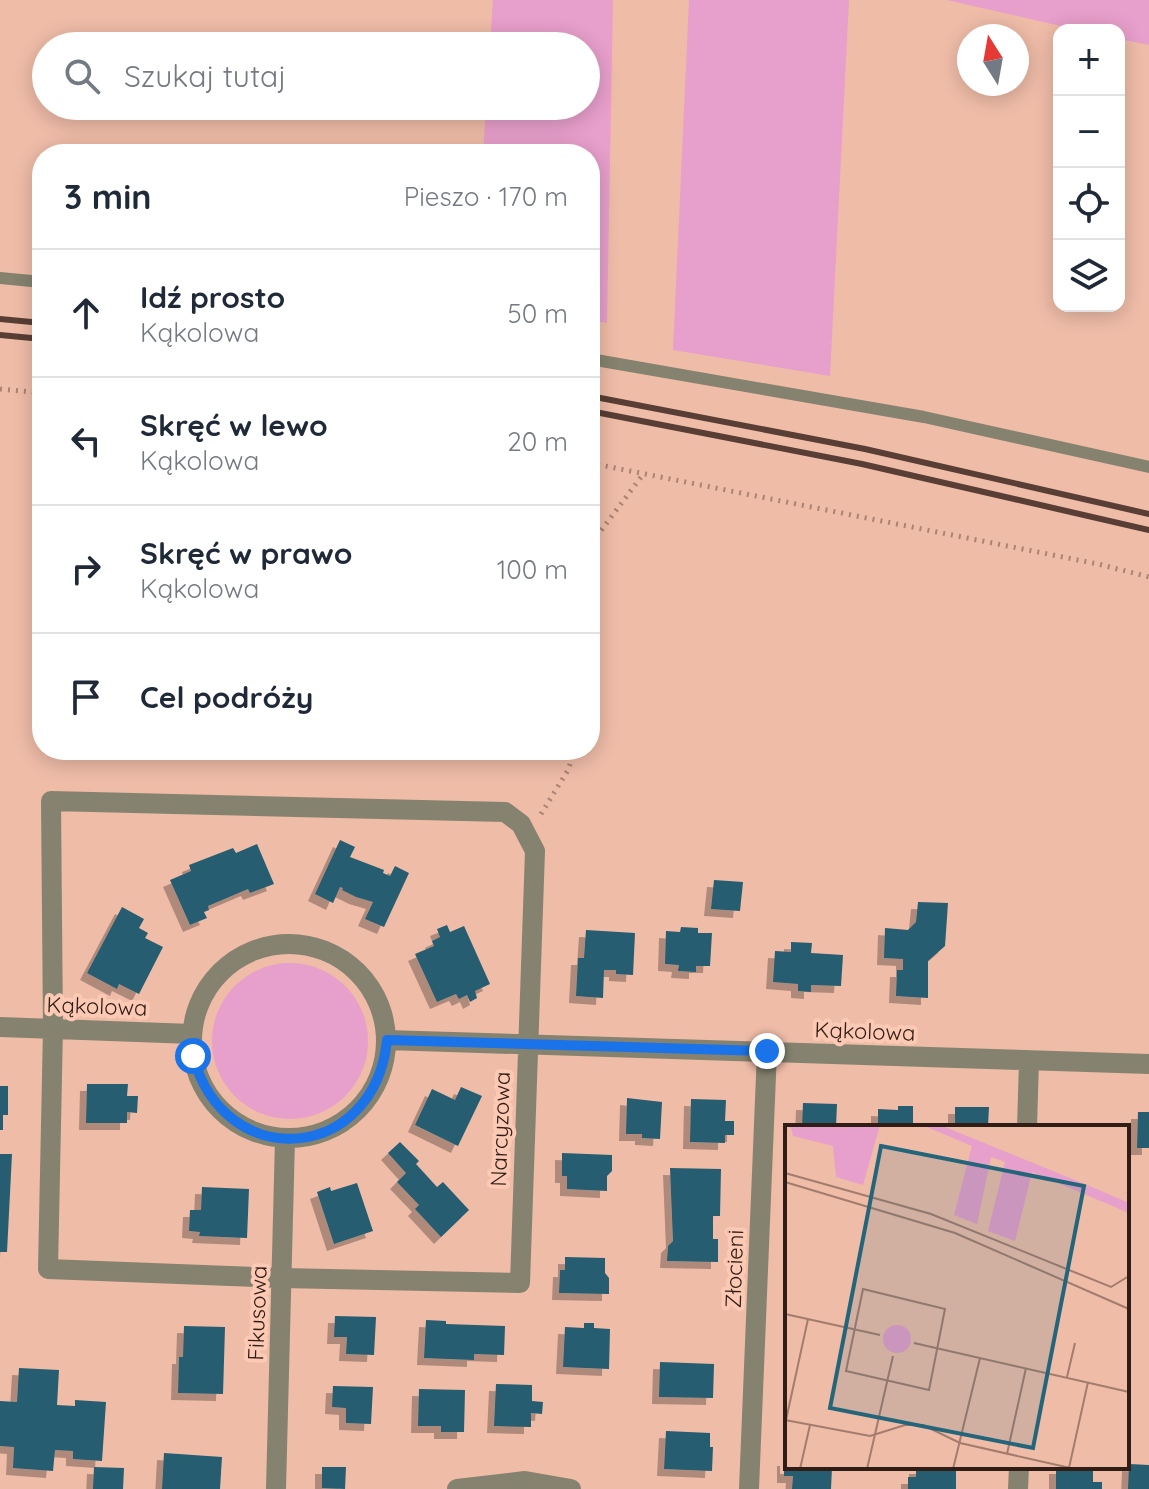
<!DOCTYPE html>
<html lang="pl">
<meta charset="utf-8">
<style>
body{margin:0;font-family:Quicksand,sans-serif;background:#f2f2f3;color:#1f2937}
.controls{position:absolute;right:24px;top:24px;display:grid;overflow:hidden;border-radius:16px;box-shadow:0 4px 20px #0003}
.controls button{width:72px;height:72px;display:grid;place-items:center;padding:0;border:0;border-bottom:2px solid #e0e1e3;background:#fff;color:#1f2937;font:40px sans-serif}
.compass{position:absolute;left:957px;top:24px;width:72px;height:72px;border-radius:50%;background:#fff;box-shadow:0 4px 20px #0003;rotate:349deg}
.stop{position:absolute;width:24px;height:24px;margin:-18px;border:6px solid #1a73e8;border-radius:50%;background:#fff}
.stop.end{background:#1a73e8;border-color:#fff;box-shadow:0 2px 8px #0008}
.list{margin:0;padding:0;list-style:none}
h2{display:flex;justify-content:space-between;align-items:center;height:104px;margin:0;padding:0 32px;font-size:34px}
h2 small{font-size:26px;font-weight:400;color:#747a83}
.list li{display:grid;grid-template-columns:52px 1fr auto;gap:24px;align-items:center;box-sizing:border-box;height:128px;padding:0 32px;border-top:2px solid #e0e1e3}
.list b{display:block;font-size:30px;white-space:nowrap}
.list p{margin:0;font-size:26px;white-space:nowrap;color:#747a83}
.list em{font-size:26px;font-style:normal;color:#747a83}
.icon{flex:none;width:44px;height:44px;fill:none;stroke:currentColor;stroke-width:2;stroke-linecap:round;stroke-linejoin:round}
.map{position:relative;flex:none;width:1149px;height:1489px;overflow:hidden}
.search{position:absolute;background:#fff;box-shadow:0 4px 20px #0003;left:32px;top:32px;width:568px;height:88px;display:flex;align-items:center;gap:20px;box-sizing:border-box;padding:0 28px;border-radius:44px;color:#747a83;font-size:30px}
.panel{position:absolute;background:#fff;box-shadow:0 4px 20px #0003;left:32px;top:144px;width:568px;height:616px;border-radius:32px}
.map>svg:first-child{display:block}
</style>
<div class="map">
<svg width="1149" height="1489" viewBox="0 0 1149 1489">
<defs>
<filter id="shadow"><feDropShadow dx="-7" dy="7" stdDeviation="0" flood-color="#0004"/></filter>
</defs>
<rect width="100%" height="100%" fill="#efbca8"/>
<path fill="#e79fcb" d="M493,0H613L607,323L590,320V154H483L486,106H586V46H490Z
M689,0H849L830,376L673,350Z
M947,0H1149V45L1119,39V30H1078Z
M212 1041a78 78 0 1 1 156 0a78 78 0 1 1-156 0Z"/>
<path fill="#255d6f" filter="url(#shadow)" d="M340,840L355,847L350,857L384,870L383,873L390,876L395,866L409,873L384,927L365,919L373,902L356,897L342,890L343,888L340,887L333,903L315,894Z
M257,844L274,884L250,893L248,889L208,906L209,910L204,912L207,918L190,925L170,880L191,871L189,865L233,848L236,853Z
M714,880L743,882L740,911L711,909Z
M918,902L948,903L945,946L928,961V998L896,996L897,970H903V959L884,958L885,928L908,930L916,922Z
M122,907L144,919L139,928L148,933L145,938L163,947L139,994L119,984L117,989L87,973Z
M447,925L450,932L464,926L490,984L475,991L477,998L470,1002L467,995L459,999L456,994L437,1002L415,954L434,946L432,941L440,937L437,929Z
M681,927L698,928V933H712L710,966H696V972L678,971L679,965L665,964L666,931L680,932Z
M586,930L635,933L633,975L616,974V970H604L603,998L576,996L578,958H584Z
M791,942L812,943L811,953L843,955L841,986L811,985V992L798,991V984L773,982L775,951L791,952Z
M87,1084H128L127,1096H138L137,1113L127,1112V1123H86Z
M0,1086H8V1115H3V1130H0Z
M461,1087L482,1096L458,1146L415,1125L432,1089L455,1100Z
M627,1098L662,1102L660,1139L642,1138V1134H626Z
M691,1099L726,1100L725,1121H734V1135H725V1143L690,1142Z
M803,1103L837,1104L836,1127H802Z
M898,1106H913V1127H878V1109L898,1110Z
M955,1107H989L988,1126L948,1127V1123H955Z
M1138,1112H1149V1148H1137Z
M400,1142L419,1161L416,1164L437,1187L443,1182L469,1210L441,1237L415,1209L419,1205L397,1182L406,1173L388,1153Z
M562,1153L612,1155V1171L607,1176V1191L567,1189V1176H562Z
M0,1154H12L7,1252H0Z
M670,1168L721,1169L720,1216H713V1239H718V1262L667,1261L668,1246L673,1241Z
M357,1183L373,1231L334,1244L317,1192L330,1187L331,1191Z
M202,1187L249,1189L247,1238L199,1236L200,1232L189,1231L190,1210H201Z
M565,1257L605,1258V1273L609,1278V1294L559,1293L560,1270H565Z
M335,1316L376,1317L374,1355L346,1354L347,1337H334Z
M426,1320L446,1321V1324L505,1326L504,1355L474,1354V1360L424,1358Z
M584,1323H594V1328L610,1329L609,1369L563,1367L565,1327L584,1328Z
M184,1326L225,1327L223,1394L178,1393L179,1357H183Z
M660,1362L714,1364L713,1398L659,1397Z
M19,1368L59,1370L57,1405L75,1406V1400L106,1402L102,1461L73,1459V1451L55,1450L53,1471L13,1468L14,1447L0,1446V1401L17,1402Z
M496,1384L532,1385V1401L543,1402L542,1414L531,1413V1427L494,1426Z
M333,1386L373,1387L371,1424L346,1423V1408L332,1407Z
M419,1389L465,1390L464,1432H441V1426H418Z
M666,1431L710,1433V1447H713L712,1471L664,1469Z
M164,1453L222,1457L220,1489H162Z
M784,1459H787V1467H832L831,1489H792L793,1476H784Z
M1129,1464L1149,1465V1489H1128Z
M94,1467L124,1468L123,1489H93Z
M322,1467H346L345,1489L322,1488Z
M916,1467H956V1489H908V1477H916Z
M1056,1467H1093V1482H1102V1489H1056Z"/>
<g fill="none" stroke-linecap="round" stroke-linejoin="round">
<path stroke="#aa8373" stroke-width="5" stroke-dasharray="2 6" stroke-linecap="butt" d="M0,389L42,393
M590,463L1098,564L1149,577
M590,568L597,536L644,473
M541,814L568,770L575,750"/>
<path stroke="#85836f" stroke-width="12" d="M0,278L42,282
M590,359L924,417L1149,467"/>
<path stroke="#85836f" stroke-width="20" d="M51,801L505,812L521,824L535,851L520,1283L282,1278L48,1269L53,1028Z
M192 1041a97 97 0 1 1 194 0a97 97 0 1 1-194 0Z
M0,1027L192,1034
M387,1040L1149,1064
M1027,1127L1029,1061
M276,1489L285,1139
M457,1489L525,1481L571,1489
M749,1489L767,1051
M1018,1489L1019,1467"/>
<path stroke="#583e34" stroke-width="6" d="M0,319L42,323
M0,335L42,339
M590,396L865,449L1149,514
M590,411L862,464L1149,530"/>
</g>
<g fill="none" stroke-linecap="round" stroke-linejoin="round">
<path stroke="#1a73e8" stroke-width="10" d="M193,1056C225,1175 375,1162 387,1040L767,1051"/>
</g>
<g text-anchor="middle" stroke-width="8" stroke-linejoin="round" paint-order="stroke">
<g font-size="22" fill="#301d15" stroke="#fcc9b4">
<text transform="translate(97 1006) rotate(2)" y="8">Kąkolowa</text>
<text transform="translate(865 1031) rotate(2)" y="8">Kąkolowa</text>
<text transform="translate(500 1129) rotate(-88)" y="8">Narcyzowa</text>
<text transform="translate(734 1269) rotate(-88)" y="8">Złocieni</text>
<text transform="translate(257 1313) rotate(-88)" y="8">Fikusowa</text>
</g>
</g>
<g transform="translate(785 1125)">
<rect width="344" height="344" fill="#efbca8"/>
<path d="M5,0H95L78,60L51,52L48,21L8,11ZM137,0H155L307,62L344,78V88L247,47L230,116L203,106L220,37L206,32L192,99L169,90L187,21ZM98 214a14 14 0 1 1 28 0a14 14 0 1 1-28 0Z" fill="#e79fcb"/>
<path fill="none" stroke="#a37c6d" stroke-width="2" d="M0,48L146,89L326,162L344,151M0,57L170,108L344,184M78,164L160,184L144,265L61,246ZM0,189L95,210M129,218L344,267M282,252L290,218M0,295L85,311L120,300H138L175,318L290,344M1,295L23,194M222,329L241,243M284,343L303,257M15,344L25,300M82,344L108,231M168,344L195,233"/>
<path fill="#25657a" fill-opacity="0.15" stroke="#25657a" stroke-width="4" d="M96,21L299,61L248,323L45,283Z"/>
<rect width="344" height="344" fill="none" stroke="#301d15" stroke-width="4"/>
</g>
</svg>
<div class="controls">
<button>+</button>
<button>−</button>
<button><svg class="icon" aria-label="locate" viewBox="0 0 24 24"><circle cx="12" cy="12" r="6"/><path d="M12 2v4M12 18v4M2 12h4M18 12h4"/></svg></button>
<button><svg class="icon" aria-label="layers" viewBox="0 0 24 24"><path d="M12 4l9 5-9 5-9-5zM3 14l9 5 9-5"/></svg></button>
</div>
<svg class="compass" viewBox="-18 -18 36 36"><path d="M0-13l5 13h-10z" fill="#e53935"/><path d="M0 13l5-13h-10z" fill="#747a83"/></svg>
<div class="stop" style="left:193px;top:1056px"></div>
<div class="stop end" style="left:767px;top:1051px"></div>
<div class="search"><svg class="icon" aria-label="search" viewBox="0 0 24 24"><circle cx="10" cy="10" r="6"/><path d="M15 15l6 6"/></svg>Szukaj tutaj</div>
<section class="panel">
<h2>3 min<small>Pieszo · 170 m</small></h2>
<ul class="list">
<li><svg class="icon" aria-label="ahead" viewBox="0 0 24 24"><path d="M12 20V5M6 11l6-6 6 6"/></svg><div><b>Idź prosto</b><p>Kąkolowa</p></div><em>50 m</em></li>
<li><svg class="icon" aria-label="left" viewBox="0 0 24 24"><path d="M17 20v-9H6M10 6l-5 5 5 5"/></svg><div><b>Skręć w lewo</b><p>Kąkolowa</p></div><em>20 m</em></li>
<li><svg class="icon" aria-label="right" viewBox="0 0 24 24"><path d="M7 20v-9h11M14 6l5 5-5 5"/></svg><div><b>Skręć w prawo</b><p>Kąkolowa</p></div><em>100 m</em></li>
<li><svg class="icon" aria-label="arrive" viewBox="0 0 24 24"><path d="M6 21V4h12l-3 4 3 4H6"/></svg><div><b>Cel podróży</b></div></li>
</ul>
</section>
</div>
